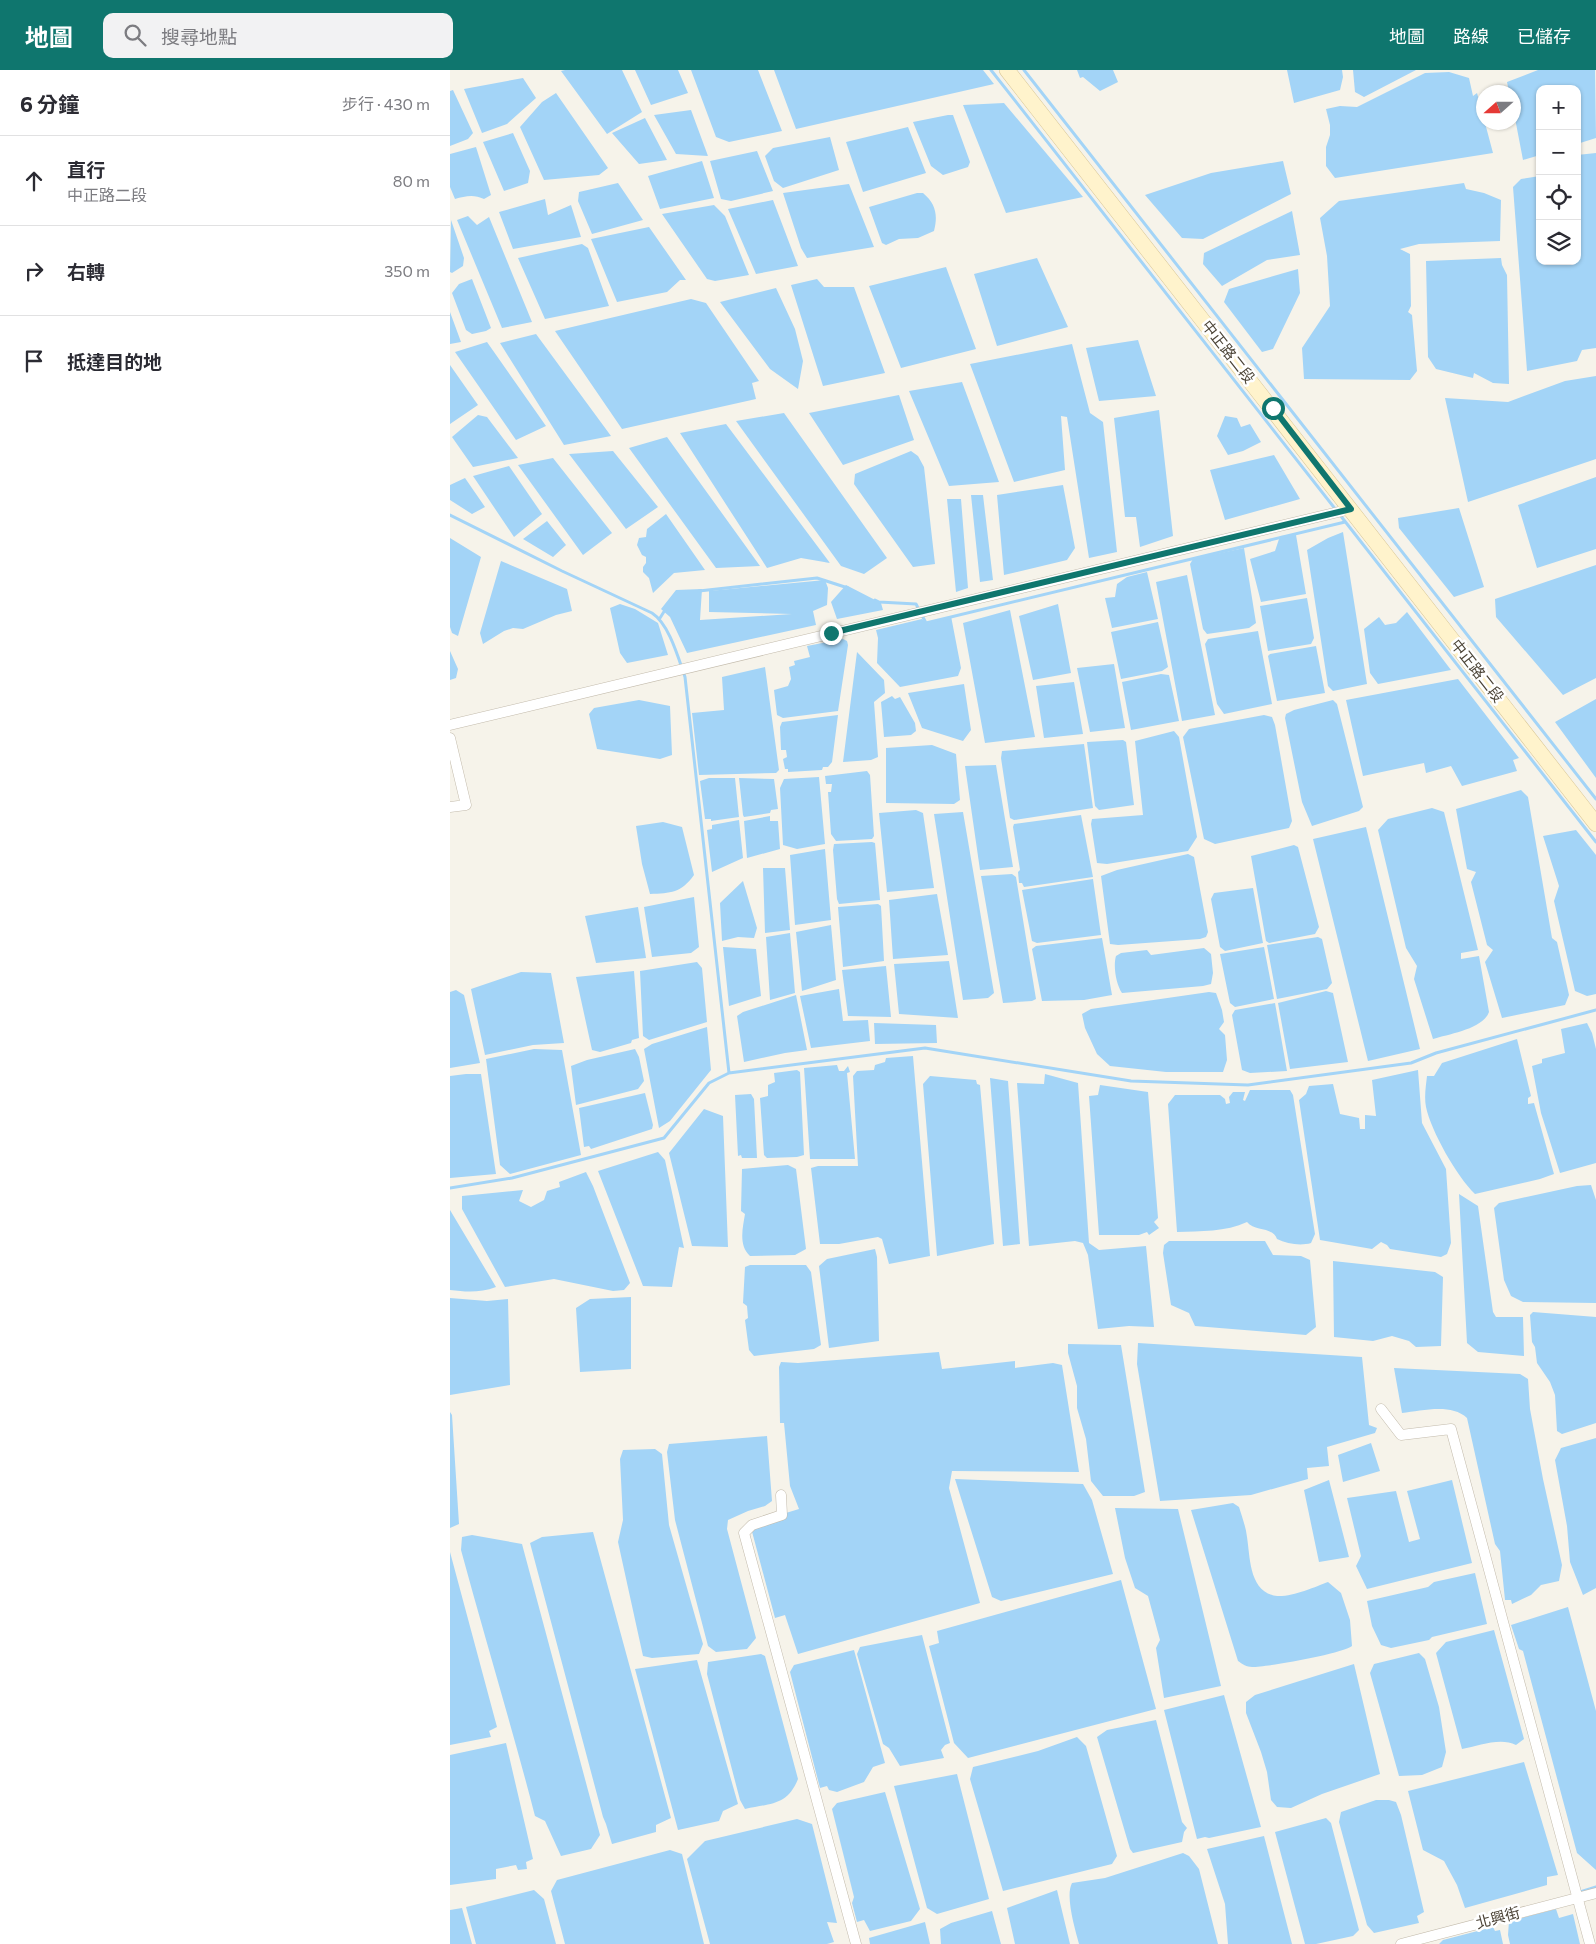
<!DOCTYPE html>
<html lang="zh-TW">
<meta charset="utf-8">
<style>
body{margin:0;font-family:Commissioner,"Noto Sans TC",sans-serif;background:#f2f2f3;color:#2b2b33}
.controls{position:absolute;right:15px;top:15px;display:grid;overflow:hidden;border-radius:10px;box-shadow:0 1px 4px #0004}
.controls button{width:45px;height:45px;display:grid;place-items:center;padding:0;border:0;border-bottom:1px solid #e1e1e2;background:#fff;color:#2b2b33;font:25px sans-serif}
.compass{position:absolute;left:1026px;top:15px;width:45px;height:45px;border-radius:50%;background:#fff;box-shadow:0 1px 4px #0004;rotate:249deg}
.stop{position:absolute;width:15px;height:15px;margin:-11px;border:4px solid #0f766e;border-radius:50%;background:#fff}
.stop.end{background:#0f766e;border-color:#fff;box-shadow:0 1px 5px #0008}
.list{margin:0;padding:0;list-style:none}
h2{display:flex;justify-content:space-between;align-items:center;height:65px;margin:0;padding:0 20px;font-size:21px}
h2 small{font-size:16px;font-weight:400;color:#7c7c81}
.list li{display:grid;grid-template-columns:32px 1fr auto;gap:15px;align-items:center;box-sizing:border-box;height:90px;padding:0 20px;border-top:1px solid #e1e1e2}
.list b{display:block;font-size:19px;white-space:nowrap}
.list p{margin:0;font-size:16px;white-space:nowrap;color:#7c7c81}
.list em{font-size:16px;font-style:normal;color:#7c7c81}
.icon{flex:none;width:28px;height:28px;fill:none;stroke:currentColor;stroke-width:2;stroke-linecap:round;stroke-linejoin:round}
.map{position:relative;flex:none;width:1146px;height:1874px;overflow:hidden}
header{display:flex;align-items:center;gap:30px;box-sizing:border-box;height:70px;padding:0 25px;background:#0f766e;color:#fff}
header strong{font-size:24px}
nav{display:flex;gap:28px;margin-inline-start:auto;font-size:18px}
.search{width:350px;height:45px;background:#f2f2f3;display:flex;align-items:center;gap:12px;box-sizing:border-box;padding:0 18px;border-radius:10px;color:#7c7c81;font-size:19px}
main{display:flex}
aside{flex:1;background:#fff}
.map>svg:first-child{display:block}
</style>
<header>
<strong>地圖</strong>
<div class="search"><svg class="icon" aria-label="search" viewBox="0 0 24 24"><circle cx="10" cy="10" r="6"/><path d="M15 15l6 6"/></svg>搜尋地點</div>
<nav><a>地圖</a><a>路線</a><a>已儲存</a></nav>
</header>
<main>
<aside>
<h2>6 分鐘<small>步行 · 430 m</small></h2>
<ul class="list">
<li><svg class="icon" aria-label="ahead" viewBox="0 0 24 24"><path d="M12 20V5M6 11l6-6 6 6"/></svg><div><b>直行</b><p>中正路二段</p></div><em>80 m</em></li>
<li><svg class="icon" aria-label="right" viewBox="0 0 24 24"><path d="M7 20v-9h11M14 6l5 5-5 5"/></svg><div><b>右轉</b></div><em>350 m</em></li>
<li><svg class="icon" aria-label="arrive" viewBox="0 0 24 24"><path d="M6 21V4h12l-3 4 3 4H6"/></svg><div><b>抵達目的地</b></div></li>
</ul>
</aside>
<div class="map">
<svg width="1146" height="1874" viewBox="0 0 1146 1874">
<rect width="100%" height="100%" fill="#f6f3ea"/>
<path fill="#a3d4f7" d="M115,0H172L192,42L157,64L111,1Z
M185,0H228L238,23L201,35Z
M241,0H308L332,61L279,72L266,67Z
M324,0H533L544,14L346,59Z
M627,0H663L668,12L650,21L633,7L630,8Z
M837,0H892L893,7L890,20L844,33Z
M903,0H966L914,27L905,22Z
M1088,0H1145L1146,68L1127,74V19H1090V85L1073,90L1064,43V22H1059L1057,12Z
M999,2L1019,8L1023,26L1027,23L1043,83L885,108L876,96V77L880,65V55L876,39L890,36L907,37L975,3Z
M73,8L86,28L57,54L32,63L14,19Z
M3,20L23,63L18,69L0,76V21Z
M106,23L158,98L149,105L94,110L70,57L92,32Z
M554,33L633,127L556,143L513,35Z
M241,40L258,86L226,84L204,45Z
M498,45H503L520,92L518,97L493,105L481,96L463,52Z
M195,48L217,90L189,94L162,63Z
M458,57L476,103L413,122L396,72Z
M63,63L80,101L78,113L54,121L33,72Z
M380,67L389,100L333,118L324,111L315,86L323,78Z
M26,77L41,125L34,129C24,124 15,126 5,129L0,117V84Z
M307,81L323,121L281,131L271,129L260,91Z
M1146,83V278L1132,280L1127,291L1077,301L1063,117L1071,109L1090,106V191H1127V85Z
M252,91L264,128L210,139L198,106Z
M833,91L841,124L753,169L732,168L695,125L761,103Z
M168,113L193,150L142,164L128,131L129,122Z
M1014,113L1016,119L1034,123L1051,130L1050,171L969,174L950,179L960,184L961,236L958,242L962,245L967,301L960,310L854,309L852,278L880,236L877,186L870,148L889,131Z
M399,114L424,177L357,188L351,178L333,123Z
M467,123H473C486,134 488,145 484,161L468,168L449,169L436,175L432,173L419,137Z
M95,129L98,145L121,135L131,167L63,179L49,142Z
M323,130L348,196L306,204L278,139Z
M264,135L275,146L299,205L265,211L257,209L212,144Z
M842,141L850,185L817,190L772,216L753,194L754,183Z
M18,146L27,155L39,147L82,252L52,258L7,150Z
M1,150L14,188L13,196L2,203L0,202Z
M199,157L236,210H230L217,222L167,232L141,169Z
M132,174L138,178L159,236L95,249L68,188Z
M587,188L618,257L547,276L524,204Z
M1051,188L1052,195L1057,205L1059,314L1043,313L1024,303L1023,308L986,299L978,287L976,191Z
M496,197L526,279L451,298L419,216Z
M848,199L850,223L823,279L812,282L774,232L779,219Z
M22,209L41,258L36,261L22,264L16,260L2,223L9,214Z
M367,209L374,217H404L435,303L373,316L341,215Z
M326,218L345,259L353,291L348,319L320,299L270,232Z
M241,229L256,233L309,311L302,313L306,329L172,359L105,261Z
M0,242L11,272L0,274Z
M86,264L161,366L114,375L50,273Z
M688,270L706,326L649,331L636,278Z
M37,272L96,356L66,370L5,282Z
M622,274L640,343L653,352L667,482L639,488L617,347L611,346L615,400L564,412L520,294Z
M0,295L28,335L0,354Z
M1146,306V389L1018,432L995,328L1058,332L1115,311Z
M512,312L549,412L499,416L459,321Z
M449,325L464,370L393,395L359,343Z
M709,340L723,466L690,477L686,447H675L664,348Z
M334,343L437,488L414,504L391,496L286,351Z
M28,345L37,347L68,388L23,397L2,367Z
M775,346L787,348L791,357L800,354L811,372L793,381L778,385L767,366Z
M276,354L380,493L351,488L317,498L230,363Z
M217,367L310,496L266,498L179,378Z
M163,381L208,437L176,459L119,384Z
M461,381L468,386L474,397L485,494L463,497L404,414L405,404Z
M824,385L850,429L775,450L760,400Z
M103,388L162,463L133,485L68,395Z
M59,396L92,444L64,467L23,406Z
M1146,407V479L1087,498L1068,435Z
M15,408L35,437L22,444L0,430V415Z
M613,415L625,478L617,490L554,505L547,425Z
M521,425H533L543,510L530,512Z
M497,429H511L518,518L506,522Z
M1009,438L1034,517L1004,527L949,458L948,448Z
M216,444L255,500L224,503L203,523L199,508L193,502V497L196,493V487L192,485L187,475L189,468L196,467L197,459Z
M97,451L116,475L103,487L73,469Z
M893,462L917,614L883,621L878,616L857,480L878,468Z
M846,465L856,524L811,532L800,489L825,481L830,466Z
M0,468L31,487L8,566L2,563L0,557Z
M794,478L806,553L799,558L757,564L753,559L740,494L743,489Z
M51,491L117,519L122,541L106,545L73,559L63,558L54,561L33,574L30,563Z
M1146,495V608L1113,625L1046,547L1045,529Z
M697,502L708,549L662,558L655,528L665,527L667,514L677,507Z
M737,505L765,645L732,651L706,512Z
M375,510L378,518L377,535L363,541L366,555L237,583L220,547L211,539L226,520L252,519L250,550L342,544L259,542V521Z
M396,515L431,533L433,540L387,549L381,532Z
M857,528L864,568L861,574L818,581L810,536Z
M170,534L185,539L208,553L218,585L177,593L170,583L160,538Z
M608,534L621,603L583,610L569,546Z
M560,540L585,667L535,673L513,553Z
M957,542L1001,600L928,614L920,603L914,559L929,547L935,555L946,553Z
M501,546L511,598L508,606L450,617L427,593L428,568L426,560L472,549L477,554Z
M708,552L718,597L712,601L671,609L661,562Z
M808,561L822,634L774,644L767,634L755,574L758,569Z
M393,569L397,571L398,575L388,641L333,648L327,645L324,620L338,616L341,609L339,597L345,595L344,591L360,587L357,576Z
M866,576L875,623L827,631L818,586L820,584Z
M0,581L8,599L6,608L0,610Z
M407,582L434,610L435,623L424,632L428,687L421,690L393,692Z
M664,594L675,658L640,662L627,598Z
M315,597L329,700L326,703L249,705L242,643L274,640L272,607Z
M711,604L719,605L729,651L681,660L672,612Z
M1008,609L1069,688L1063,690L1067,701L1012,716L1001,696L976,703L974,693L913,706L896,630Z
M624,612L633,664L594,668L586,616Z
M514,614L521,660L513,671L472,658L458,623Z
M442,626L445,629L450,627L465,653L466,661L461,665L434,667L431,632Z
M1146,629V708L1105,652Z
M189,630L220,636L222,685L210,689L147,679L139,644L144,638Z
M883,630L887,634L913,737L909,741L862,756L852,732L835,648L836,644L844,640Z
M388,645L382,692L378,697H373L372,700L338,702V699H335L333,689L337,687L336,680H331L330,657L332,652Z
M814,645L822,647L825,655L842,751L839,758L765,774L754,769L733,667L739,659Z
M724,661L729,667L747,767L738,781L657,794L647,793L641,754L642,749L693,745L685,671Z
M673,670L676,672L684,735L649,740L645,736L637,672Z
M634,674L643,738L564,750L560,748L551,688L552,681Z
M482,675L506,684L510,730L504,734L436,733V678Z
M546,695L563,797L530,800L515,696Z
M417,701L420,705L424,766L422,769L386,771L381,764L378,722H381L382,714H376L375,706Z
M369,707L375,774L347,779L333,775L330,718L334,709Z
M259,708H285L289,747L261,751V749H255L250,711Z
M289,708L324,709L328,739L321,740L320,743L294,747L293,745Z
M1071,720L1078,727L1102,868L1107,872L1119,925L1115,935L1052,948L1035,892L1043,880L1037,875L1021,812L1026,802L1017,799L1006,739Z
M982,738L994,742L1028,880L1011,883V889L1029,886L1039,942C1033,959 999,964 983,969L964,909L967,896L956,878L928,760L938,749Z
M466,740L473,743L484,818L437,822L429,743Z
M513,742L544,923L538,928L513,930L484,744Z
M631,745L643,807L574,817L572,813H569L568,802L570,800L563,757L564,754Z
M320,746V751H328L330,779L297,788L294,751Z
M289,750L293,788L262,802L257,760L262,759V755Z
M213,752L232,757L244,805C231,823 221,823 200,824L192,794L186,756Z
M916,757L970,979L918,991L863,769Z
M1126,760L1146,785V924L1137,926L1125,921L1104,831L1109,816L1093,766Z
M422,772L425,773L430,830L389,834L387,829L383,780L384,774Z
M844,775L848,777L869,857L865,864L819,873L816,871L801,786Z
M375,779L381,850L345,855L340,785Z
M738,784L744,787L758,862L756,867L750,869L668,875L660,874L651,806L667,800Z
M313,798H335L340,860L315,863Z
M562,804L566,807L586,929L582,931L553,933L531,806Z
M643,809L651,865L587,873L582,871L572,820Z
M293,811L307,858L304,868L288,867L272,871L270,833Z
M803,818L813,873L775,881L770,877L761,829L764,823Z
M487,824L498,885L443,889L439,830Z
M244,827L249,877L241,883L202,887L194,837Z
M428,834L431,836L434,891L393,897L388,837Z
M188,837L196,888L146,893L135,846Z
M381,855L386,910L352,921L346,862Z
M340,863L345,923L320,930L316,867Z
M868,867L872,869L882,913L877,919L827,929L817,875Z
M652,868L662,925L634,930L592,931L582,879L586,876Z
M273,877L306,879L311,926L279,936Z
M814,877L824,929L785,937L780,933L770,884Z
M754,878L761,884L763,903L761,914L753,916L672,923C666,914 663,896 666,886L671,883L697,880L701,885Z
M499,891L508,948L449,944L444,894Z
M247,892L252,898L257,952L199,970L193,966L190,901Z
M436,896L441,947L398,946L392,900Z
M184,901L189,968L182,970L181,973L150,982L142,980L126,907Z
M71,902L101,903L114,973L83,975L35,985L21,919Z
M389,919L393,951L418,950L420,971L361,978L350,926Z
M6,920L14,925L30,993L0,998V922Z
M876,921L883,923L898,992L840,999L828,933Z
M759,922L766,923L772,940L774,952L769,959L775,965L777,990L773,1002H716L660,996L647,984L635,958L632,944L641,939Z
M346,925L357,980L335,983L294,992L287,946L293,942Z
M825,933L837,1001L800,1003L792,1000L782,945L785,940Z
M424,953L486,955L487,973L425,974Z
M1137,953L1142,963L1146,979V1093L1110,1103L1091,1043L1082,996L1092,993V989L1115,983L1111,959Z
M257,957L261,1000L220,1051L209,1058L194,979L202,974Z
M1067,969L1081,1026L1078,1028V1034L1084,1033L1104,1104L1090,1109L1025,1124C1007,1107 981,1061 976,1037C974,1027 976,1015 977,1006H984L992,993Z
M84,979L112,980L131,1085L60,1104L50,1095L36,989Z
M185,979L189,987L194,1011L188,1019L126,1035L121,996L137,990Z
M463,986L480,1186L439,1194L432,1169L428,1167L389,1174H370L361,1098L368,1096H408L403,1006L407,1001L424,1000L425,995L435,992L436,988Z
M387,995L389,1001H394L398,996L400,1002L397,1003L405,1089H360L354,998Z
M347,1000L350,1002L354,1085L347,1087L317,1088L314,1085L310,1028L318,1026V1015L325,1012L324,1003Z
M968,1000L972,1053L996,1099L1001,1173L997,1184L991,1187L940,1179L937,1175L931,1172L922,1179L870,1170L849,1030L856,1024L859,1016L883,1014L890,1044L909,1048L910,1059H915V1045L926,1046L922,1010Z
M16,1004H31L46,1104L0,1108V1006Z
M595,1004L628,1013L639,1173L649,1180L696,1176L704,1257L679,1256L648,1259L638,1185L633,1173L625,1171L579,1176L567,1013L594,1014Z
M480,1006L526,1010L527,1014L530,1015L544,1174L487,1186L473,1014Z
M540,1008L558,1011L570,1174L553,1176Z
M650,1015L698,1022L708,1148L704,1152L709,1158L699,1165L697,1162L689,1165H649L639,1026L648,1025Z
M800,1020H840L843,1025L865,1164L861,1173C851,1176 837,1174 827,1169C822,1156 805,1162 797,1152C776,1162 750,1161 727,1162L718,1034L725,1025H770L775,1029L776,1034L780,1033L779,1027L783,1022H795L793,1030L795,1031Z
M195,1023L203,1055L202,1059L141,1079L139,1076L134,1077L129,1038Z
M301,1024L304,1029L307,1088H292L291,1085L288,1086L285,1025Z
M254,1039L273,1046L278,1177L242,1176L219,1083Z
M208,1082L215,1090L234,1178L229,1177L222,1217L193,1216L148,1101Z
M338,1095L346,1099L356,1179L345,1185L300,1186C288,1175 293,1157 295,1144L291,1141L292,1099Z
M136,1102L143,1116L180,1213L174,1220L163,1221L104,1209L55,1217L12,1139V1126L73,1120L69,1131L81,1137L94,1130L97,1121L110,1117L109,1112Z
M1141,1115L1146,1130V1233L1073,1232L1061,1226L1054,1210L1044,1138L1049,1133L1127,1116Z
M1009,1124L1028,1136L1043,1242L1046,1247H1073L1074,1286L1028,1282L1017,1273Z
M0,1140L46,1217C30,1223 16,1222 0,1220Z
M719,1171H815L823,1185L851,1186L860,1190L866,1257L856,1265L745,1256L739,1243L721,1235L713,1183L714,1175Z
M425,1179L427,1187L429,1271L379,1278L369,1196L377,1189Z
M883,1191L985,1202L993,1207L991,1276L966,1277L959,1271L942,1266L923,1271L884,1267Z
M300,1195H356L361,1202L371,1275L364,1279L304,1286L299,1280L295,1250L298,1248L297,1236L293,1233L295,1197Z
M181,1227V1299L130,1302L126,1238L140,1229Z
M0,1228L37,1231L58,1229L60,1315L0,1325Z
M1083,1242L1146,1247V1353L1112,1364L1107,1361L1105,1325L1100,1312L1087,1293L1085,1277L1082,1272L1080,1245Z
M688,1273L912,1287L919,1355L927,1358L925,1363L877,1377L879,1396L857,1398L858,1409L801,1425L710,1431L687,1294Z
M618,1274L671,1275L695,1422L684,1426H653L641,1411L636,1369L627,1338V1316L618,1283Z
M489,1282L492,1299L565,1291V1298L603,1293L612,1295L629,1402L502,1401L499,1418L530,1533L348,1584L335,1545L325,1548L300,1454L349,1439L340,1416L334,1353H330L329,1297L331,1292L348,1293Z
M944,1298L1070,1304L1078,1309L1080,1339L1093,1409L1112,1495L1109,1511L1091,1515L1081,1525L1062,1534L1061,1530H1055L1050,1481L1045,1474L1017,1348C1001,1333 972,1341 952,1343Z
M0,1342L2,1345L9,1454L0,1458Z
M317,1366L322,1431L315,1436L298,1441L278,1450L277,1459L306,1568L297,1579L266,1582L258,1576L225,1450L217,1382L219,1374Z
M1146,1368V1518L1133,1525L1120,1492L1117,1456L1105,1390L1111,1378Z
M921,1373L930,1401L893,1412L888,1385Z
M205,1379L212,1384L219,1455L253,1574L249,1584L202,1588L193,1586L168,1472L173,1450L170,1389L173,1380Z
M505,1409L633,1414L642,1430L663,1504L551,1531L542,1527Z
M879,1410L899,1487L869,1492L854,1420Z
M1002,1410L1022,1493L917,1519L906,1496L911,1486L897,1428L946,1421L959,1472L970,1469L957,1421Z
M783,1433L789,1437C792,1447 796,1457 797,1467C800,1486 799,1518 822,1525C835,1530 865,1517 878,1512L891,1523L900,1550L902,1576C891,1584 818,1597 802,1597C797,1597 792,1594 788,1591L741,1440Z
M665,1438L728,1439L771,1616L714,1628L706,1578L710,1570L698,1526L685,1518L675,1488Z
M143,1462L221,1748L206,1755V1762L162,1774L156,1754L153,1747L80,1473L92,1467Z
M22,1465L72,1474L150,1765L141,1779L111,1786L95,1751L85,1746C62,1657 35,1569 11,1480L12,1467Z
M0,1482L47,1657L39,1661L41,1667L0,1675Z
M1025,1503L1037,1554L982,1567L979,1570L941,1578L931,1575L922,1556L917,1531L978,1517L984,1512Z
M671,1510L706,1639L518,1688L504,1673L479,1576L489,1573L487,1561Z
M1118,1537L1146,1641V1800L1127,1783L1073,1581L1069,1579L1061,1555Z
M1044,1560L1074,1669L1066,1675C1050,1667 1029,1676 1012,1679L986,1583L996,1572Z
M472,1565L500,1673L495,1675L491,1680L494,1688L450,1696L439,1678L433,1674L407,1584L410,1577Z
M404,1580L435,1693L423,1697L414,1712L387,1722L379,1720L377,1716L370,1718L340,1602L344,1595Z
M969,1583L975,1589L989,1637L996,1682L992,1697L972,1705L949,1706L920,1603L924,1594Z
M311,1584L315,1586L348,1709C337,1736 321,1733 295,1739L290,1730L257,1604L258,1592Z
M247,1590L288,1734L273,1741L269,1751L228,1760L185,1599Z
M904,1594L930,1704L872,1724L841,1738L827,1737L821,1730L817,1702L811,1682L796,1643V1632L805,1625Z
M774,1625L811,1757L759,1768L755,1767L747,1769L714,1640Z
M706,1650L732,1752L737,1758L734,1762L732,1772L683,1783L680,1779L647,1667L657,1660Z
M627,1667L636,1676L667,1786L662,1794L553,1821L520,1709L523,1697L588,1681Z
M56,1673L83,1789L76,1792L77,1799L68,1800L66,1795L46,1799V1809L0,1815V1685Z
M1074,1692L1108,1805L1097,1807V1815L1015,1838L1007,1815L994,1791L973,1780L958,1721Z
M507,1704L539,1829L487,1844L477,1838L444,1716Z
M435,1722L470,1839L461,1851L420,1861L414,1850L407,1852L402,1833L404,1827L382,1739L387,1733Z
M926,1730H939L946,1732L951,1745L974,1842L967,1846L969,1853L924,1863L917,1855L889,1752L891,1742Z
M876,1748L881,1753L909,1860L903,1866L866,1874H855L825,1762Z
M347,1749L362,1754L387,1853L377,1852L384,1872L377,1874H260L237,1789L255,1771Z
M814,1766L842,1874H778L775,1834L757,1779Z
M220,1780L232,1784L254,1874H115L101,1821L107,1810Z
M733,1783L739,1786L749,1799L768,1874H629C625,1859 615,1826 622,1813L655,1808Z
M84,1820L94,1829L106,1874H26L16,1837Z
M607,1820L620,1874H565L557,1838Z
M12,1838L22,1874H0V1840Z
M1106,1839L1109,1848L1123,1844L1130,1874H1060L1058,1865L1059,1851Z
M542,1841L551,1874H491L490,1859L501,1853Z
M475,1852L480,1874H420L419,1868Z
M1043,1857L1045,1861L1050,1860L1053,1874H989L993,1870Z"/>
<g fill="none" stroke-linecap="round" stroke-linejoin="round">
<path stroke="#a3d4f7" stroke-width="3" d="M541,0L886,440
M574,0L1146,729
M0,445L112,501L202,543C219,554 228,587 235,607L279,1003
M890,445L1146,772
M249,521L367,508L398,518
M425,530L429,532L466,534L476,553L895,452
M210,548L215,540
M0,1118L62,1108L214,1068L259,1013L279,1003L475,978L681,1011L798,1015L961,993L986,983L1146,940
M1130,1822L1146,1817"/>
<defs>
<path id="street" d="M0,655L901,439
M0,668L16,735L0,737
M931,1339L951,1365L1001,1359L1140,1874
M331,1425L332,1445L302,1455L294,1463L406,1874
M951,1874L1146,1823"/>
<path id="secondary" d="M557,0L1146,754"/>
</defs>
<use href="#street" stroke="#c3bbac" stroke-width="11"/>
<use href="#secondary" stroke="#dac897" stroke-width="16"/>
<use href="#street" stroke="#fff" stroke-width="10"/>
<use href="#secondary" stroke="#fff3cc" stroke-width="15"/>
</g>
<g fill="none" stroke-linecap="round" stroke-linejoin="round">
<path stroke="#0f766e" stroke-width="6" d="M381,563L901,439L823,338"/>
</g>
<g text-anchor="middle" stroke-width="5" stroke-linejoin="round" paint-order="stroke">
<g font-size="15" fill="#4c4437" stroke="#fff">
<text transform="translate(778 282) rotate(52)" y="5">中正路二段</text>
<text transform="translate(1027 601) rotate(52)" y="5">中正路二段</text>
<text transform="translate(1048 1848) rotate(-15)" y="5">北興街</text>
</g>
</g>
</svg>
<div class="controls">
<button>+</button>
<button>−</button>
<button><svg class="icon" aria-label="locate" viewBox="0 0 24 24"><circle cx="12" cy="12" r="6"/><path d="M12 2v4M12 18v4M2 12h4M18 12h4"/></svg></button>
<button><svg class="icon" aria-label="layers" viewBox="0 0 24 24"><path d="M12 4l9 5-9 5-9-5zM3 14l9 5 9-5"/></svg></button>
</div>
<svg class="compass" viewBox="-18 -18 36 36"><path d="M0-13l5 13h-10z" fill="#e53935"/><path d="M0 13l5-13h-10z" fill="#7c7c81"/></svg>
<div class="stop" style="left:823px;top:338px"></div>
<div class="stop end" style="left:381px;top:563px"></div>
</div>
</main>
